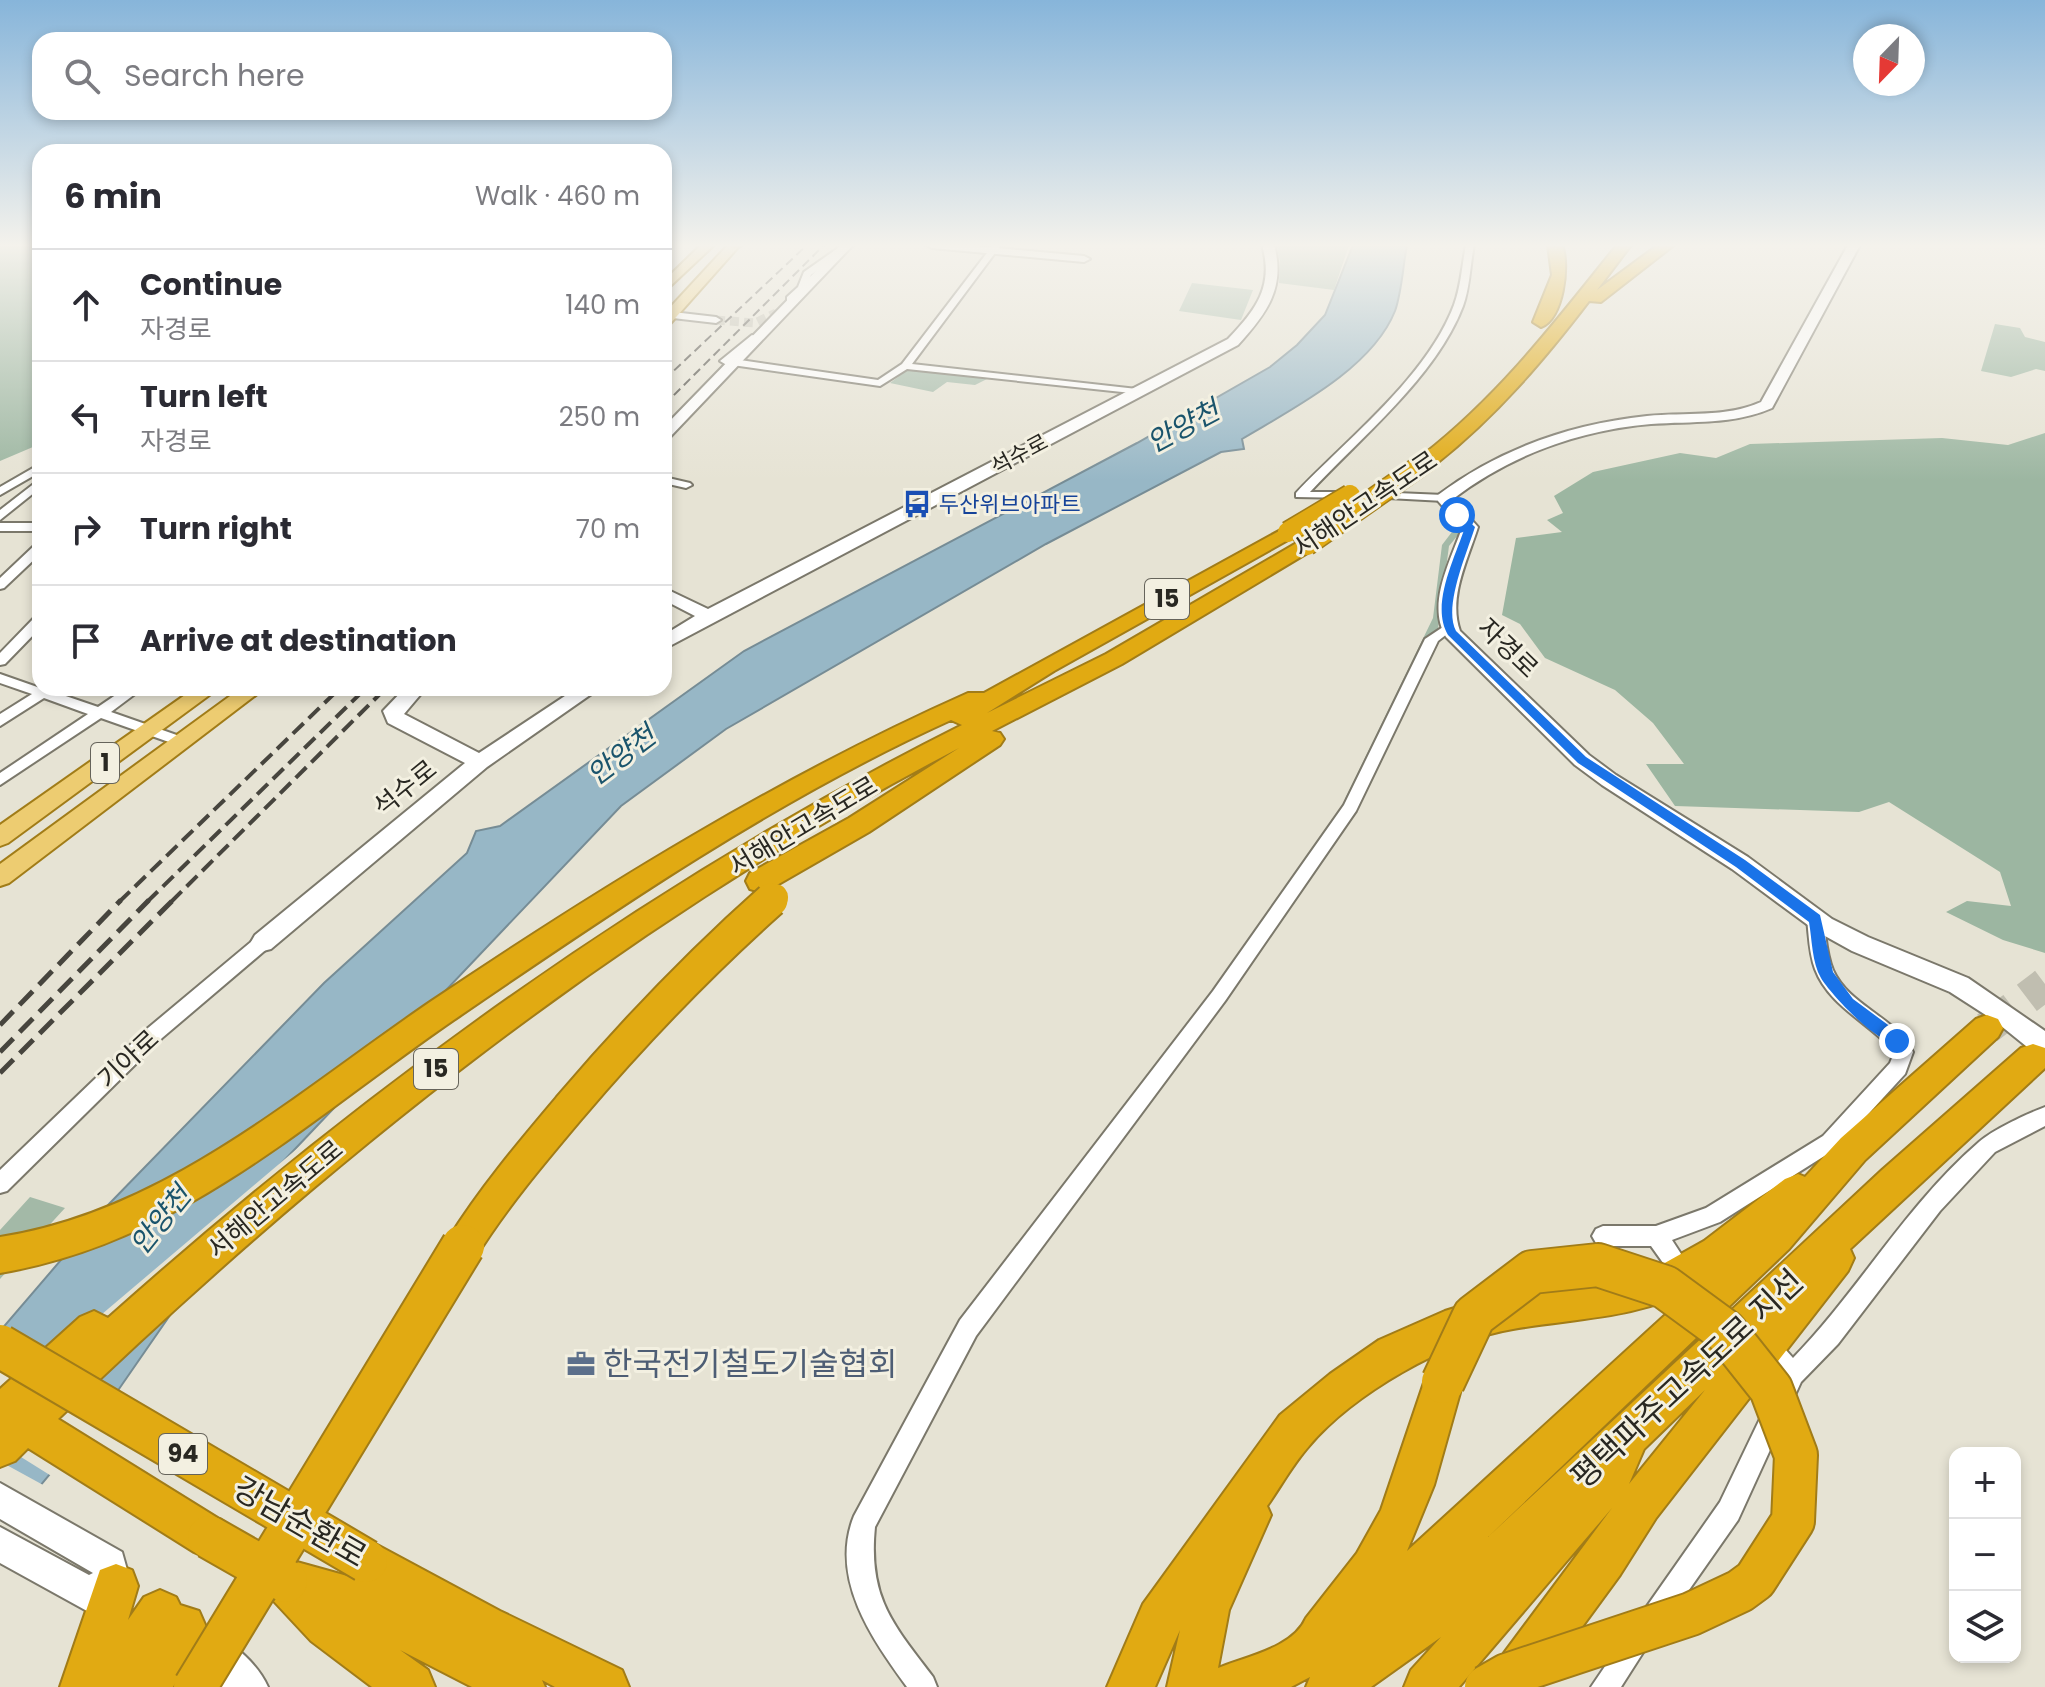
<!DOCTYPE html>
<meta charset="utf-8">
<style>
body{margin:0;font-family:Poppins,"Noto Sans KR",sans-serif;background:#f7f7f7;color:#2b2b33}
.controls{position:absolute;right:24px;bottom:24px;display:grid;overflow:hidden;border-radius:16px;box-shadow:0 4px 12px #0003}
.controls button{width:72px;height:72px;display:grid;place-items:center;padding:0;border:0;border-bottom:2px solid #e1e1e2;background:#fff;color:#2b2b33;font:40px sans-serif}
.compass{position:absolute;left:1853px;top:24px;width:72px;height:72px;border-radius:50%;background:#fff;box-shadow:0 4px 12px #0003;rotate:203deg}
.stop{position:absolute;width:24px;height:24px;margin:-18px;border:6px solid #1a73e8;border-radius:50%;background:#fff}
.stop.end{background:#1a73e8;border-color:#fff;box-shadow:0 2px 8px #0008}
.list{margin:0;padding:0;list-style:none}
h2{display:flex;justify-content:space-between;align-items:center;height:104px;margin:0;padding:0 32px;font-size:34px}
h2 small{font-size:26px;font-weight:400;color:#7c7c81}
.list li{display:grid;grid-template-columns:52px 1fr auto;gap:24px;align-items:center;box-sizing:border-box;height:112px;padding:0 32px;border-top:2px solid #e1e1e2}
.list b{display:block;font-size:30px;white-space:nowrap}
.list p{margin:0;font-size:26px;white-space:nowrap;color:#7c7c81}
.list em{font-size:26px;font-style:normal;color:#7c7c81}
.icon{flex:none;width:44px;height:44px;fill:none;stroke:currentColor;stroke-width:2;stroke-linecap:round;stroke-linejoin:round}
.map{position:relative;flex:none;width:2045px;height:1687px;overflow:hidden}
.search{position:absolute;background:#fff;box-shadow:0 4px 12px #0003;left:32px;top:32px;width:640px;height:88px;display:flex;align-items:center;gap:20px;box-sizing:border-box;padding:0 28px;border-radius:24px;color:#7c7c81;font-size:30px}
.panel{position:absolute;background:#fff;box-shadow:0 4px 12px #0003;left:32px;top:144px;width:640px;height:552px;border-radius:24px}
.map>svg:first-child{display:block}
</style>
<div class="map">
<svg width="2045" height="1687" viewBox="0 0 2045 1687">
<rect width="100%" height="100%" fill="#e6e3d4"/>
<path fill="#a3b9a7" d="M1276,245H1349L1334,290L1279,283L1280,261Z
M1192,283L1253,290L1241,320L1179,311Z
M910,368L991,377L975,385L947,382L933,392L890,383Z
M1461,520L1463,529L1449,546L1438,629L1355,802L1345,799L1433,618L1442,545Z
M30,1197L65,1208L0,1279V1230Z"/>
<path fill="#9cb6a1" d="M0,245H40V444L0,461Z
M1995,324L2020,328L2025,337L2045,342V371L2036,369L2011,377L1981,371Z
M2045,433V953L2003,940L1946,912L1967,901L2011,906L2000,872L1889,802L1859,812L1675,806L1646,764H1684L1653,723L1615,690L1545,658L1520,624L1502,615L1516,538L1562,532L1547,520L1563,513L1554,496L1593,472L1680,453L1716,458L1750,444L1942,438L2008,445Z"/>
<path fill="#97b7c6" stroke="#768c95" stroke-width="2" d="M1353,245H1407C1403,265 1402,291 1395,311C1372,369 1292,409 1242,439L1244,449L1221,452L1046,544L726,729L621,806L258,1188L110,1402L0,1534V1331L109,1204L324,983L467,853L476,831L500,826L744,651L1137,443L1270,367L1297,345L1325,315Z"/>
<path fill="#e6e3d4" d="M318,1131L89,1381L113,1405L53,1477L13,1452L3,1463L45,1486L0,1538V1332L49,1359Z"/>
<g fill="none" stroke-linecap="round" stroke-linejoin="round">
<path stroke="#c0beb0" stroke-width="9" stroke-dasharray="9 5" stroke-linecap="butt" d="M716,320L755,323L776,313"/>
<path stroke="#c0beb0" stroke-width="33" stroke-dasharray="33 17" stroke-linecap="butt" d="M1987,1028L2045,984"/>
<defs>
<path id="street" d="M993,245H1001L912,364L1137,389L1142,392L1141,394L907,369L880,386L725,364L720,361L752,335L755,336V340L733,359L878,380L902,364Z
M1466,245H1474C1470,265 1470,287 1463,306C1436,377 1361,437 1310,492H1350L1356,495L1350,498L1296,497V493C1348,438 1427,377 1454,305C1461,286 1462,265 1466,245Z
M838,248L845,250L811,275L806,288L793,301H787V297L798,287L804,272Z
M664,311L716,317L721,320L716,323L664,317Z
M40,464V472L0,495V487Z
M664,477L690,483L692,485L686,488L664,483Z
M40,479V488L0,520V510Z
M1373,492L1444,495L1450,498L1444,501L1369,497V493Z
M0,523H40V531H0Z
M40,543V554L4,588L0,589V578L36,544Z
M40,616V628L5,664L0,665V653L35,617Z
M1449,623L1456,627L1438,641L1356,811L1225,1001L976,1336L875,1527C868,1598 893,1624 933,1677L937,1687H907C872,1639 829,1578 854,1516L960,1320L1213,991L1344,805L1425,639Z
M0,674L40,688H55L54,692L98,707L126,688H143L111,712L188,739L190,742L183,747L101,718L0,785V773L88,714L44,698L0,726V714L32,694L0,683Z
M1815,913L1821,914L1823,919C1826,935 1826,954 1833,970C1849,1006 1896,1017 1913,1052L1905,1074L1837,1148L1720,1222L1672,1240L1685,1260L1682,1267L1674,1270L1666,1267L1651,1246H1603L1596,1243L1592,1236L1596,1229L1603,1226H1656L1706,1208L1823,1136L1890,1063L1894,1053L1889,1046C1865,1021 1828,1004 1815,969C1809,953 1809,936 1807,919L1809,914Z
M263,935L269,937L272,942L269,947L162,1038L7,1191L0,1193V1170L148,1028L257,937Z
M2045,1107V1126L1995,1152L1940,1211L1838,1344L1801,1382L1738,1520L1663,1627L1654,1631L1645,1627L1641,1618L1645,1609L1720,1502L1780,1377L1766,1357L1769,1349L1777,1346L1785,1349L1793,1358C1859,1290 1907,1204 1979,1142C1994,1129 2027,1114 2045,1107Z
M1638,1627L1647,1631L1651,1640L1621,1687H1591L1629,1631Z"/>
<path id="secondary" d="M841,245H853L669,438L664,439V427Z
M926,245H965L1084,256L1090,259L1084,262L932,248Z
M1262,245H1274C1286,288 1266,314 1238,345L664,649V635L695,616L664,600V588L708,609L1228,339C1256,310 1274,286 1262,245Z
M1848,245H1860L1772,408C1733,425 1693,421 1651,424C1580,430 1510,455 1453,499L1478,527C1468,559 1448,597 1460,631L1589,755L1616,775L1748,857L1832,919L1868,937L1968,978L2045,1031V1057L2036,1054L1995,1021L1950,992L1852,951L1816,931L1732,869L1602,785L1575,765L1446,637C1426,604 1451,560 1462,528L1438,501V495C1499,449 1571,424 1647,416C1686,412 1725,418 1761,402Z
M405,688H426L404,714L479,753L577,688H600L487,767L271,949L263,951L255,949L251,942L255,935L465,763L388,723L383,711Z
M0,1483L122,1552L131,1584L125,1596L87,1611L0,1563V1527L89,1575L93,1573L0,1519Z
M209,1632C232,1641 258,1664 268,1687H222L196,1663L191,1650L196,1637Z"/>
<path id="primary" d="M701,245H714L664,292V281Z
M728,245H740L669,325L664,326V314Z
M195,688H219L8,843L0,846V825Z
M241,688H265L9,883L0,886V864Z"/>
<path id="highway" d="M727,245H742L735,249Z
M1548,245H1562C1570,265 1563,320 1541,327L1533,322L1552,275Z
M1617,245H1631L1597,290L1658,245H1674L1601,302L1589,301C1543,361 1496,416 1437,463H1423L1420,459L1423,455C1500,395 1557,320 1617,245Z
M1288,526L1295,528L1298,532L1295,536L1054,671L987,713L1106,654L1300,541H1314L1318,545L1314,549L1122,664L992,731L1000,733L1004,739L1000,745L869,832L770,889L760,892L750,889L746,881L750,873L849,818L959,748C625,922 328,1159 58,1419L224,1522L231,1537L224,1552L209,1559L194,1552L28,1448L15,1461L0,1467V1389L80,1317L94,1311L108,1318C367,1087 651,881 962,725L951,720C776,799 613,911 455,1019C309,1119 181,1243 0,1273V1237C166,1211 295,1094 430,1002C601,887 779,777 968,693H984Z
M1987,1015L1998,1019L2003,1028L1998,1037L1865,1160L1789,1249L1488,1537L1882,1170L2021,1048L2033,1044L2045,1048V1068L1850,1249L1854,1258L1848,1271L1656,1518L1620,1575L1538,1687H1504L1498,1670L1504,1653L1612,1508L1459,1687H1404L1411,1670L1441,1637L1371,1687H1306L1310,1677L1291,1687H1167L1180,1630L1155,1687H1107L1143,1604L1280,1415L1330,1374L1379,1340L1445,1311L1509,1291L1628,1276L1663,1264L1704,1241L1785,1179L1798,1174L1805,1177L1841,1138L1976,1019ZM1696,1287L1407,1551L1434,1485L1463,1382L1457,1368L1443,1362L1429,1368L1381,1510L1357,1553L1306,1618C1293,1648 1247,1656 1218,1668L1229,1610L1271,1515L1267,1506C1281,1486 1293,1464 1309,1446C1353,1394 1446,1340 1513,1329C1575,1318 1639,1319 1696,1287ZM1705,1390L1629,1484L1644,1449Z
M366,1539L500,1611L622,1670L629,1687H555L542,1680L545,1687H472L400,1650L428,1670L435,1687H372L311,1641L270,1597L264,1581L270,1565L286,1559L351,1577L344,1561L350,1545Z
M116,1564L132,1570L138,1586L128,1620L144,1597L160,1590L176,1597L180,1605L199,1611L206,1627L173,1687H60L100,1570Z"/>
</defs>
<use href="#street" stroke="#7b786b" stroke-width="4"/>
<use href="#secondary" stroke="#7b786b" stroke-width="4"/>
<use href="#primary" stroke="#a17c18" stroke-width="4"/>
<use href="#highway" stroke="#a17c18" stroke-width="4"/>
<use href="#street" fill="#fff" fill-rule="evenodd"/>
<use href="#secondary" fill="#fff" fill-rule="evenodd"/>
<use href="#primary" fill="#edcc71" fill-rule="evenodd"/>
<use href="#highway" fill="#e1aa12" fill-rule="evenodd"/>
<path stroke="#47453e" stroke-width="2" stroke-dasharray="9 5" stroke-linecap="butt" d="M664,380L807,245
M664,405L824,245"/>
<path stroke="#47453e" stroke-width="4" stroke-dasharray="15 7" stroke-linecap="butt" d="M119,902L340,688
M147,902L366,688
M171,902L386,688"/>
<path stroke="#47453e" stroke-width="5" stroke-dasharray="19 9" stroke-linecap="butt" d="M0,1025L121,900
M0,1052L149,900
M0,1073L173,900"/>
<defs>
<path id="highway-bridge-far3" d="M1288,532L1350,495
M1307,545L1430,459"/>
<path id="highway-bridge-far2" d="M769,902L775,897"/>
<path id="highway-bridge-far1" d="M462,1248C493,1198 532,1152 570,1107C633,1033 699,964 771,900"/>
<path id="highway-bridge" d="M0,1346L366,1561
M1443,1382L1474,1316L1532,1272L1598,1265L1665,1287L1725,1331L1771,1389L1796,1455L1793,1521L1755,1580L1740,1591L1691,1614L1507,1675L1486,1687
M209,1537L286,1581
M195,1687L463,1246"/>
</defs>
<use href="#highway-bridge-far3" stroke="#a17c18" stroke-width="23" stroke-linecap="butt"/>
<use href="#highway-bridge-far2" stroke="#a17c18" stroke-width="30" stroke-linecap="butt"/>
<use href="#highway-bridge-far1" stroke="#a17c18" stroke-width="37" stroke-linecap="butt"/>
<use href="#highway-bridge" stroke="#a17c18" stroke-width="46" stroke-linecap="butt"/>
<use href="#highway-bridge-far3" stroke="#e1aa12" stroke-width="20"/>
<use href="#highway-bridge-far2" stroke="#e1aa12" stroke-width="26"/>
<use href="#highway-bridge-far1" stroke="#e1aa12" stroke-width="33"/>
<use href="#highway-bridge" stroke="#e1aa12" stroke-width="42"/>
</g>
<linearGradient id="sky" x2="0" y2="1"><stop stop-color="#87b5da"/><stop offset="0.51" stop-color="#f4f2ec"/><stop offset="1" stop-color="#f4f2ec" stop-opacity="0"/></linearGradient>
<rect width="2045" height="481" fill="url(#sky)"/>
<path fill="#1a73e8" d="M1453,513H1460L1475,527C1467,553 1443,607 1456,631L1586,757L1745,860L1820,915L1833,972L1853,999L1903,1036V1045C1883,1050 1831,995 1821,978C1812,963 1812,939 1809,922L1736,867L1578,763L1448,635C1430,605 1455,558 1465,527L1453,517Z"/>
<defs>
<symbol id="bus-bare" viewBox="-9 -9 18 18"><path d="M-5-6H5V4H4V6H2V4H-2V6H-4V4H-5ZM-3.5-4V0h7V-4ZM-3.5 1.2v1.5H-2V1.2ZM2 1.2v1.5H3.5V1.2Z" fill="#1a4fb4" stroke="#f3f0e1" stroke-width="2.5" paint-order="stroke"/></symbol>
<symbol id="office-bare" viewBox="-9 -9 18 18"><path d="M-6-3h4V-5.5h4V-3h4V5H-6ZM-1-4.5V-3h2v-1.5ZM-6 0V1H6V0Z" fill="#5c6f8a" stroke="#f3f0e1" stroke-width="2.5" paint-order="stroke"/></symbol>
</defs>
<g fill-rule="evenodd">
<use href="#bus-bare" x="897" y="484" width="40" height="40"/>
<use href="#office-bare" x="561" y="1344" width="40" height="40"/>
</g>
<g text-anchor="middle" stroke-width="6" stroke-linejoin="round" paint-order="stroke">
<g font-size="22" fill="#292822" stroke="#f3f0e1">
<text transform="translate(1019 454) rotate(-28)" y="8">석수로</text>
</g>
<g font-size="22" fill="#164399" stroke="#f3f0e1" text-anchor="start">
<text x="939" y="512">두산위브아파트</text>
</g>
<g fill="#f3f0e1" stroke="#66645b" stroke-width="2">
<rect x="1145" y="579" width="44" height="40" rx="6"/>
<rect x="91" y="743" width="28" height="40" rx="6"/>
<rect x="414" y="1049" width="44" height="40" rx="6"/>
<rect x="159" y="1434" width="48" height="40" rx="6"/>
</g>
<g font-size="24" font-weight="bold" fill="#292822">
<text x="1167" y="607">15</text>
<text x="105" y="771">1</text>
<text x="436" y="1077">15</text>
<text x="183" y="1462">94</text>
</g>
<g font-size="26" fill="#292822" stroke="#f3f0e1">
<text transform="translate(1365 504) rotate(-34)" y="9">서해안고속도로</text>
<text transform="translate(1508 648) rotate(44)" y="9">자경로</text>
<text transform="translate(405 788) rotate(-39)" y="9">석수로</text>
<text transform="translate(803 826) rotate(-31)" y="9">서해안고속도로</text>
<text transform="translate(128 1059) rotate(-43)" y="9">기아로</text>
<text transform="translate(275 1199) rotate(-40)" y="9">서해안고속도로</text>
</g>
<g font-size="28" font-style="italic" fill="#1a546c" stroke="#f3f0e1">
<text transform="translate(1183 426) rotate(-28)" y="10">안양천</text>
<text transform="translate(621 755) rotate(-37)" y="10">안양천</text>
<text transform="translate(160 1220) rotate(-51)" y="10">안양천</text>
</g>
<g font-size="32" fill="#4e5e75" stroke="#f3f0e1" text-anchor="start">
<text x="603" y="1375">한국전기철도기술협회</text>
</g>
<g font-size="32" fill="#292822" stroke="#f3f0e1">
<text transform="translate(1687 1379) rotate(-43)" y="11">평택파주고속도로 지선</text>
<text transform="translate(300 1522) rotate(30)" y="11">강남순환로</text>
</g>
</g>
</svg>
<div class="controls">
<button>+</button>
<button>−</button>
<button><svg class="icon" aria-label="layers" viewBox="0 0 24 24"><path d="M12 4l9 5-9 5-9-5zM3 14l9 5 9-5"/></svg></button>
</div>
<svg class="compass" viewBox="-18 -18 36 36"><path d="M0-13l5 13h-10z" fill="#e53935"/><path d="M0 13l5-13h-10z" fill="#7c7c81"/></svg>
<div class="stop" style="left:1457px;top:515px"></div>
<div class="stop end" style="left:1897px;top:1041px"></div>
<div class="search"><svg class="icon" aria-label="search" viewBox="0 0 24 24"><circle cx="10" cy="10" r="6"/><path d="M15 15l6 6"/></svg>Search here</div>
<section class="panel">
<h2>6 min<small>Walk · 460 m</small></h2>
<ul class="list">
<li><svg class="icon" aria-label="ahead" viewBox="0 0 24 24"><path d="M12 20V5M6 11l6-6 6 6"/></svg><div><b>Continue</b><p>자경로</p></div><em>140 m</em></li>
<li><svg class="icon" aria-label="left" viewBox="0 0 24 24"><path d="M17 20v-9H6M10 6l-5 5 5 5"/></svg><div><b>Turn left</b><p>자경로</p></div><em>250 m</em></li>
<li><svg class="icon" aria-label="right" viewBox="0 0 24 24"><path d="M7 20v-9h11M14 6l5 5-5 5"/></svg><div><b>Turn right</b></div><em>70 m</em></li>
<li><svg class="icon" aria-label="arrive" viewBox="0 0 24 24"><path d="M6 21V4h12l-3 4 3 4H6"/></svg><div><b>Arrive at destination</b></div></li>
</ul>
</section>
</div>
